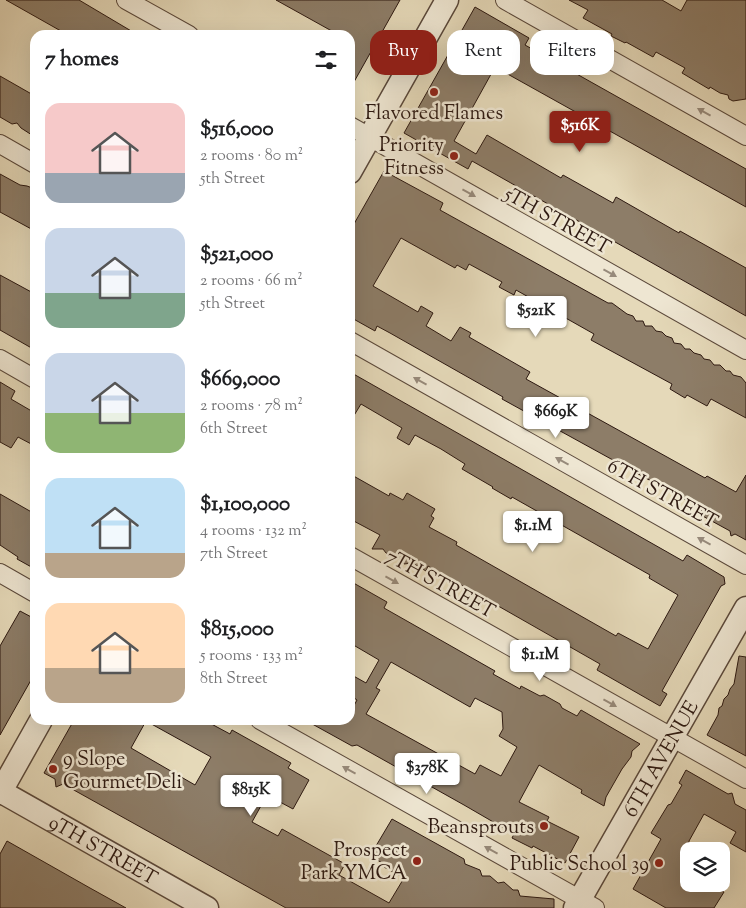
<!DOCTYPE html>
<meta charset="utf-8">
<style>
body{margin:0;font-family:"Sorts Mill Goudy",serif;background:#f2f2f2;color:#202124;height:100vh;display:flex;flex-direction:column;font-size:19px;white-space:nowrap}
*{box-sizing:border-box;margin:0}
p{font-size:16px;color:#757577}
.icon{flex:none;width:28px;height:28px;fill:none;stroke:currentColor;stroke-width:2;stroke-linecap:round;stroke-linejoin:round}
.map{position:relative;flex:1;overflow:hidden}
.panel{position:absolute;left:30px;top:30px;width:325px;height:695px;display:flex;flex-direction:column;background:#fff;border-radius:15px;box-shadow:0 5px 20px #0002}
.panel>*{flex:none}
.guide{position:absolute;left:370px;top:30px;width:300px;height:45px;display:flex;gap:10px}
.buttons{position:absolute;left:680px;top:842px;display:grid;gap:10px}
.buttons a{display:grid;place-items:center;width:50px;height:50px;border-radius:10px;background:#fff;box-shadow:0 5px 20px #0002;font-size:25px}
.price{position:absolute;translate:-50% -42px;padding:0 11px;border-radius:5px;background:#fff;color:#222;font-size:16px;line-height:32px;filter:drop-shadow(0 1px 2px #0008)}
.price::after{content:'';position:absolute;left:50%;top:30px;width:15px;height:11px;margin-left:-8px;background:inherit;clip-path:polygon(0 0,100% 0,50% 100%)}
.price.current{background:#8f2418;color:#fff}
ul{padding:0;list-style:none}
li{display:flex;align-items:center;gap:15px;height:125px;padding:0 15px}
li span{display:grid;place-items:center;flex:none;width:140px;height:100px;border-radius:15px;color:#555}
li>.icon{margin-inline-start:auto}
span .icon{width:60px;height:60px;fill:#fffc;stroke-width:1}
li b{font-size:21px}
h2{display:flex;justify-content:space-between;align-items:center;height:60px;padding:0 15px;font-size:21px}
.pill{padding:0 18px;border-radius:15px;background:#fff;box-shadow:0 5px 20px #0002;font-size:18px;line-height:45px}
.pill.current{background:#8f2418;color:#fff}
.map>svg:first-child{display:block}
</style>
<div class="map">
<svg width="746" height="908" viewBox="0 0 746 908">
<rect width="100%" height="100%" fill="#e5d9b9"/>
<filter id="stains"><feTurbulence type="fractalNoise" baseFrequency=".004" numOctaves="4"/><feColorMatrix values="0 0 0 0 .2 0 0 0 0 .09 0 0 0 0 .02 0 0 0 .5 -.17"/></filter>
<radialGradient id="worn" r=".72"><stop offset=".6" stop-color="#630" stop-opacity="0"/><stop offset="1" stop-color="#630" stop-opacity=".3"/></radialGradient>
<!-- building -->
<path fill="#8d7d68" stroke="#2d1911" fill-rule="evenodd" d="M6 0H79L138 35H68Z
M276 0H400L350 89V35H339Z
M569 0H662L681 11 687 0H746V99L733 101 729 99 728 95 720 93 710 87 709 89 682 73 685 68 656 52 653 57 626 42 625 43 611 36 612 34 583 18 588 10Z
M475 7 529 38 525 45 746 169V207L495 67 454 141 476 154 487 135 561 178 563 175 613 203 616 197 679 233 680 231 746 268V316L472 161 468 169 404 133Z
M0 76 35 96V137L21 128 17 123 12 124 0 117Z
M384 171 443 203 440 210 608 303H612L627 314 633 316 636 321H643L645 326H652L656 331 662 332 666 336 672 338 674 343 681 344 685 349H690L694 353 701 355 704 359 710 360 714 365H720L726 371H730L733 375 741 377 746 383V418L711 399 707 406 687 395 685 398 670 389 672 384 591 340 594 334 516 290 514 295 499 287 502 282 469 264 466 270 457 265 455 268 401 238 373 286 418 312 421 306 433 313 426 326 451 341 460 327 471 333 469 337 530 372 526 379 705 478 707 476 736 492 746 475V540L735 534 731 536 730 531 699 514 702 509 502 399 503 397 390 333 377 326 375 331 350 317V231Z
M0 174 20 185 27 186 35 189V231L0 212Z
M0 275 35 294V350L0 330Z
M350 372 683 561 687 555 724 577 725 584 721 586 662 691 667 694 660 706 597 670 600 664 428 566 426 571 412 563 404 564 400 559 393 557 386 553 383 549H372L380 535 350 519V474L389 496 390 493 403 500 407 493 435 509 431 516 434 518 429 527 457 542 456 545 616 636 618 633 648 649 678 595 649 578 650 575 512 497 511 499 492 488 493 487 462 469 465 464 441 449 415 435 409 445 397 438 402 428 361 404 350 422Z
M0 382 15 391 11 399 35 413V446L18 437 11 448 0 442Z
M0 494 35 514V569L17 559 18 557 0 545Z
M350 581 387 602 384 608 495 671 493 674 520 689 521 686 540 696 544 695 560 704 562 708 577 716 581 710 640 744 632 751 631 757 622 769 606 797 604 806 581 793 582 790 539 765 519 802 549 817 547 821 579 837 565 863 533 846 532 848 512 838 514 834 464 805 357 745 352 746 305 720H350V713L357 700 350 695V674L366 683 379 660 350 643ZM391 662 470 707 475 698 502 712 503 729 499 736 517 747 501 776 480 765 475 774 366 714 380 690 376 688Z
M20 611 35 619V673L0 735V646Z
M739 656 746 657V756L707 735 718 715 719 708 722 706 724 699 728 695 730 689 734 684Z
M74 720H204L230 734 232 730 291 763 288 768 309 780 293 809 267 795 252 822 278 836 282 829 345 864 339 875 389 903 404 878 384 867 386 865 370 856 392 819 464 859 465 864 480 870 482 876H490L498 883 504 882 513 890H518L520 896 554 899V908H286L63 784 56 787 55 779 44 773ZM146 721 211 757 195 785 131 748Z
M686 770 728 794 732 793 735 804 746 810V852L730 843 736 832 704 814 689 841V884H710L724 892 714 908H666L633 889 661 839 651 833 668 805 671 804 682 785 679 783Z
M7 841 90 888 126 908H0V854Z"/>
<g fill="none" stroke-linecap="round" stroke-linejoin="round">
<defs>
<path id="minor" d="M126 0 189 35
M505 0 746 136
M350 126 746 350
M0 144 35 164
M350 341 746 565
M0 359 35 379
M350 556 746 779
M0 573 35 593
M260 720 595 908"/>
<g id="tertiary">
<path d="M350 172 447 0"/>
<path id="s1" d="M0 791 207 908"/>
<path d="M0 793 41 720"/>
<path id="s2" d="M575 908 746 608"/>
</g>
</defs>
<!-- minor casing -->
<use href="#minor" stroke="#5b493b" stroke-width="20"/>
<!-- tertiary casing -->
<use href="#tertiary" stroke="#5b493b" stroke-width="25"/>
<!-- minor -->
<use href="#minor" stroke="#eee6d2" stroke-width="18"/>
<!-- tertiary -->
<use href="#tertiary" stroke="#eee6d2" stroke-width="22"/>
</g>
<!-- one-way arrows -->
<defs><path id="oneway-solid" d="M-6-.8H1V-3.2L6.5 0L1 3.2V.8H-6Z" transform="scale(1.25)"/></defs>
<g fill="#978a7b">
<use href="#oneway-solid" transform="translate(704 112) rotate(-151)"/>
<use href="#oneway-solid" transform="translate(469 193) rotate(29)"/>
<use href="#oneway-solid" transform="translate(610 273) rotate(29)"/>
<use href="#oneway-solid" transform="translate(420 381) rotate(-151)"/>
<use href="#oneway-solid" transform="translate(562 461) rotate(-151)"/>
<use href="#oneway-solid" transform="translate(704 541) rotate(-151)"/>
<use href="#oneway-solid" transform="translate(392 580) rotate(29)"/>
<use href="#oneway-solid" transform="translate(610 703) rotate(29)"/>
<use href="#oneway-solid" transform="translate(349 770) rotate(-151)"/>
<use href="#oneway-solid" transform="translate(491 850) rotate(-151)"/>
</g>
<!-- markers -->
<g fill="#8f2418" stroke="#eee6d2" stroke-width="2">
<circle cx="434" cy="92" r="5"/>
<circle cx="454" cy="156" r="5"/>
<circle cx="53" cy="769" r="5"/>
<circle cx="544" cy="826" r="5"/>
<circle cx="417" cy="861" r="5"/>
<circle cx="659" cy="863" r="5"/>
</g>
<g text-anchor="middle" stroke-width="5" stroke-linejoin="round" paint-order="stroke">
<!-- poi labels -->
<g font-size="20" fill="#2d1911" stroke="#eee6d2" text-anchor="end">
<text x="434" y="119" text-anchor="middle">Flavored Flames</text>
<text x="444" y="151">Priority<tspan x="444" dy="23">Fitness</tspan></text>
<text x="63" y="765" text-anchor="start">9 Slope<tspan x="63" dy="23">Gourmet Deli</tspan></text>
<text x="534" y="833">Beansprouts</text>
<text x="407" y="856">Prospect<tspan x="407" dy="23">Park YMCA</tspan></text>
<text x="649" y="870">Public School 39</text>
</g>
<!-- street labels -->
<g font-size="20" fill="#2d1911" stroke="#eee6d2">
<text transform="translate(558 220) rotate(29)" y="7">5TH STREET</text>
<text transform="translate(663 493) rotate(29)" y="7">6TH STREET</text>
<text transform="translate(441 583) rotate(29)" y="7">7TH STREET</text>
<text dy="7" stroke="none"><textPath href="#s2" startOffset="172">6TH AVENUE</textPath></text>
<text dy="7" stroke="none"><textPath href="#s1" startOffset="119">9TH STREET</textPath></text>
</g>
</g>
<rect width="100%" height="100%" filter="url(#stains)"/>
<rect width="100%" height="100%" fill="url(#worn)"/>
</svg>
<div class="buttons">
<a><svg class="icon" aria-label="layers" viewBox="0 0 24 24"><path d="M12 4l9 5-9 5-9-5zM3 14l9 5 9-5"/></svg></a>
</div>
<b class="price current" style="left:580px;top:153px">$516K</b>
<b class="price" style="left:536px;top:338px">$521K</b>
<b class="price" style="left:556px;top:439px">$669K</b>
<b class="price" style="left:533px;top:553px">$1.1M</b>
<b class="price" style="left:540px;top:682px">$1.1M</b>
<b class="price" style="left:427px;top:795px">$378K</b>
<b class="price" style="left:251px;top:817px">$815K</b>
<div class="guide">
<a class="pill current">Buy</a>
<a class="pill">Rent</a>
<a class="pill">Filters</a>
</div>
<section class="panel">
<h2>7 homes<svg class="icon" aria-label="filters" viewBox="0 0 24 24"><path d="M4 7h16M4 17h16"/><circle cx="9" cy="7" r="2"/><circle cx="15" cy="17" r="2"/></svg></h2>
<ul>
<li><span style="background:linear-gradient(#f6c9c9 70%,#9aa5b1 0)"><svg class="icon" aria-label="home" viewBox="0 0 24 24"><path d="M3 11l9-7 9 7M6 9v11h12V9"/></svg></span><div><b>$516,000</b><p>2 rooms · 80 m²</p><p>5th Street</p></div></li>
<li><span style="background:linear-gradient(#c9d6e8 65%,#7fa58c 0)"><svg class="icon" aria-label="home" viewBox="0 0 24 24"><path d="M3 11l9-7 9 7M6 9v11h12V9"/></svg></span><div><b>$521,000</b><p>2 rooms · 66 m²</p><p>5th Street</p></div></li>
<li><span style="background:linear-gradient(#c9d6e8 60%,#8fb573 0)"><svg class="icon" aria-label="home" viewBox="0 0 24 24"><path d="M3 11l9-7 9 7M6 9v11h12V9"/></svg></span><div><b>$669,000</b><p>2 rooms · 78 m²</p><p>6th Street</p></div></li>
<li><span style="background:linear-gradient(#bfe0f5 75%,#b9a48a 0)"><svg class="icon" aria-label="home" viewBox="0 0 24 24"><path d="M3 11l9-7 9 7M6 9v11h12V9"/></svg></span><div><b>$1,100,000</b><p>4 rooms · 132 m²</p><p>7th Street</p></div></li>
<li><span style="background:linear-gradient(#ffd9b3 65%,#b9a48a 0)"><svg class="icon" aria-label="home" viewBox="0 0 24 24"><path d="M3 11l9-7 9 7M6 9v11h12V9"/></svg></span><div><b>$815,000</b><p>5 rooms · 133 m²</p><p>8th Street</p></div></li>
</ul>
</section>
</div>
